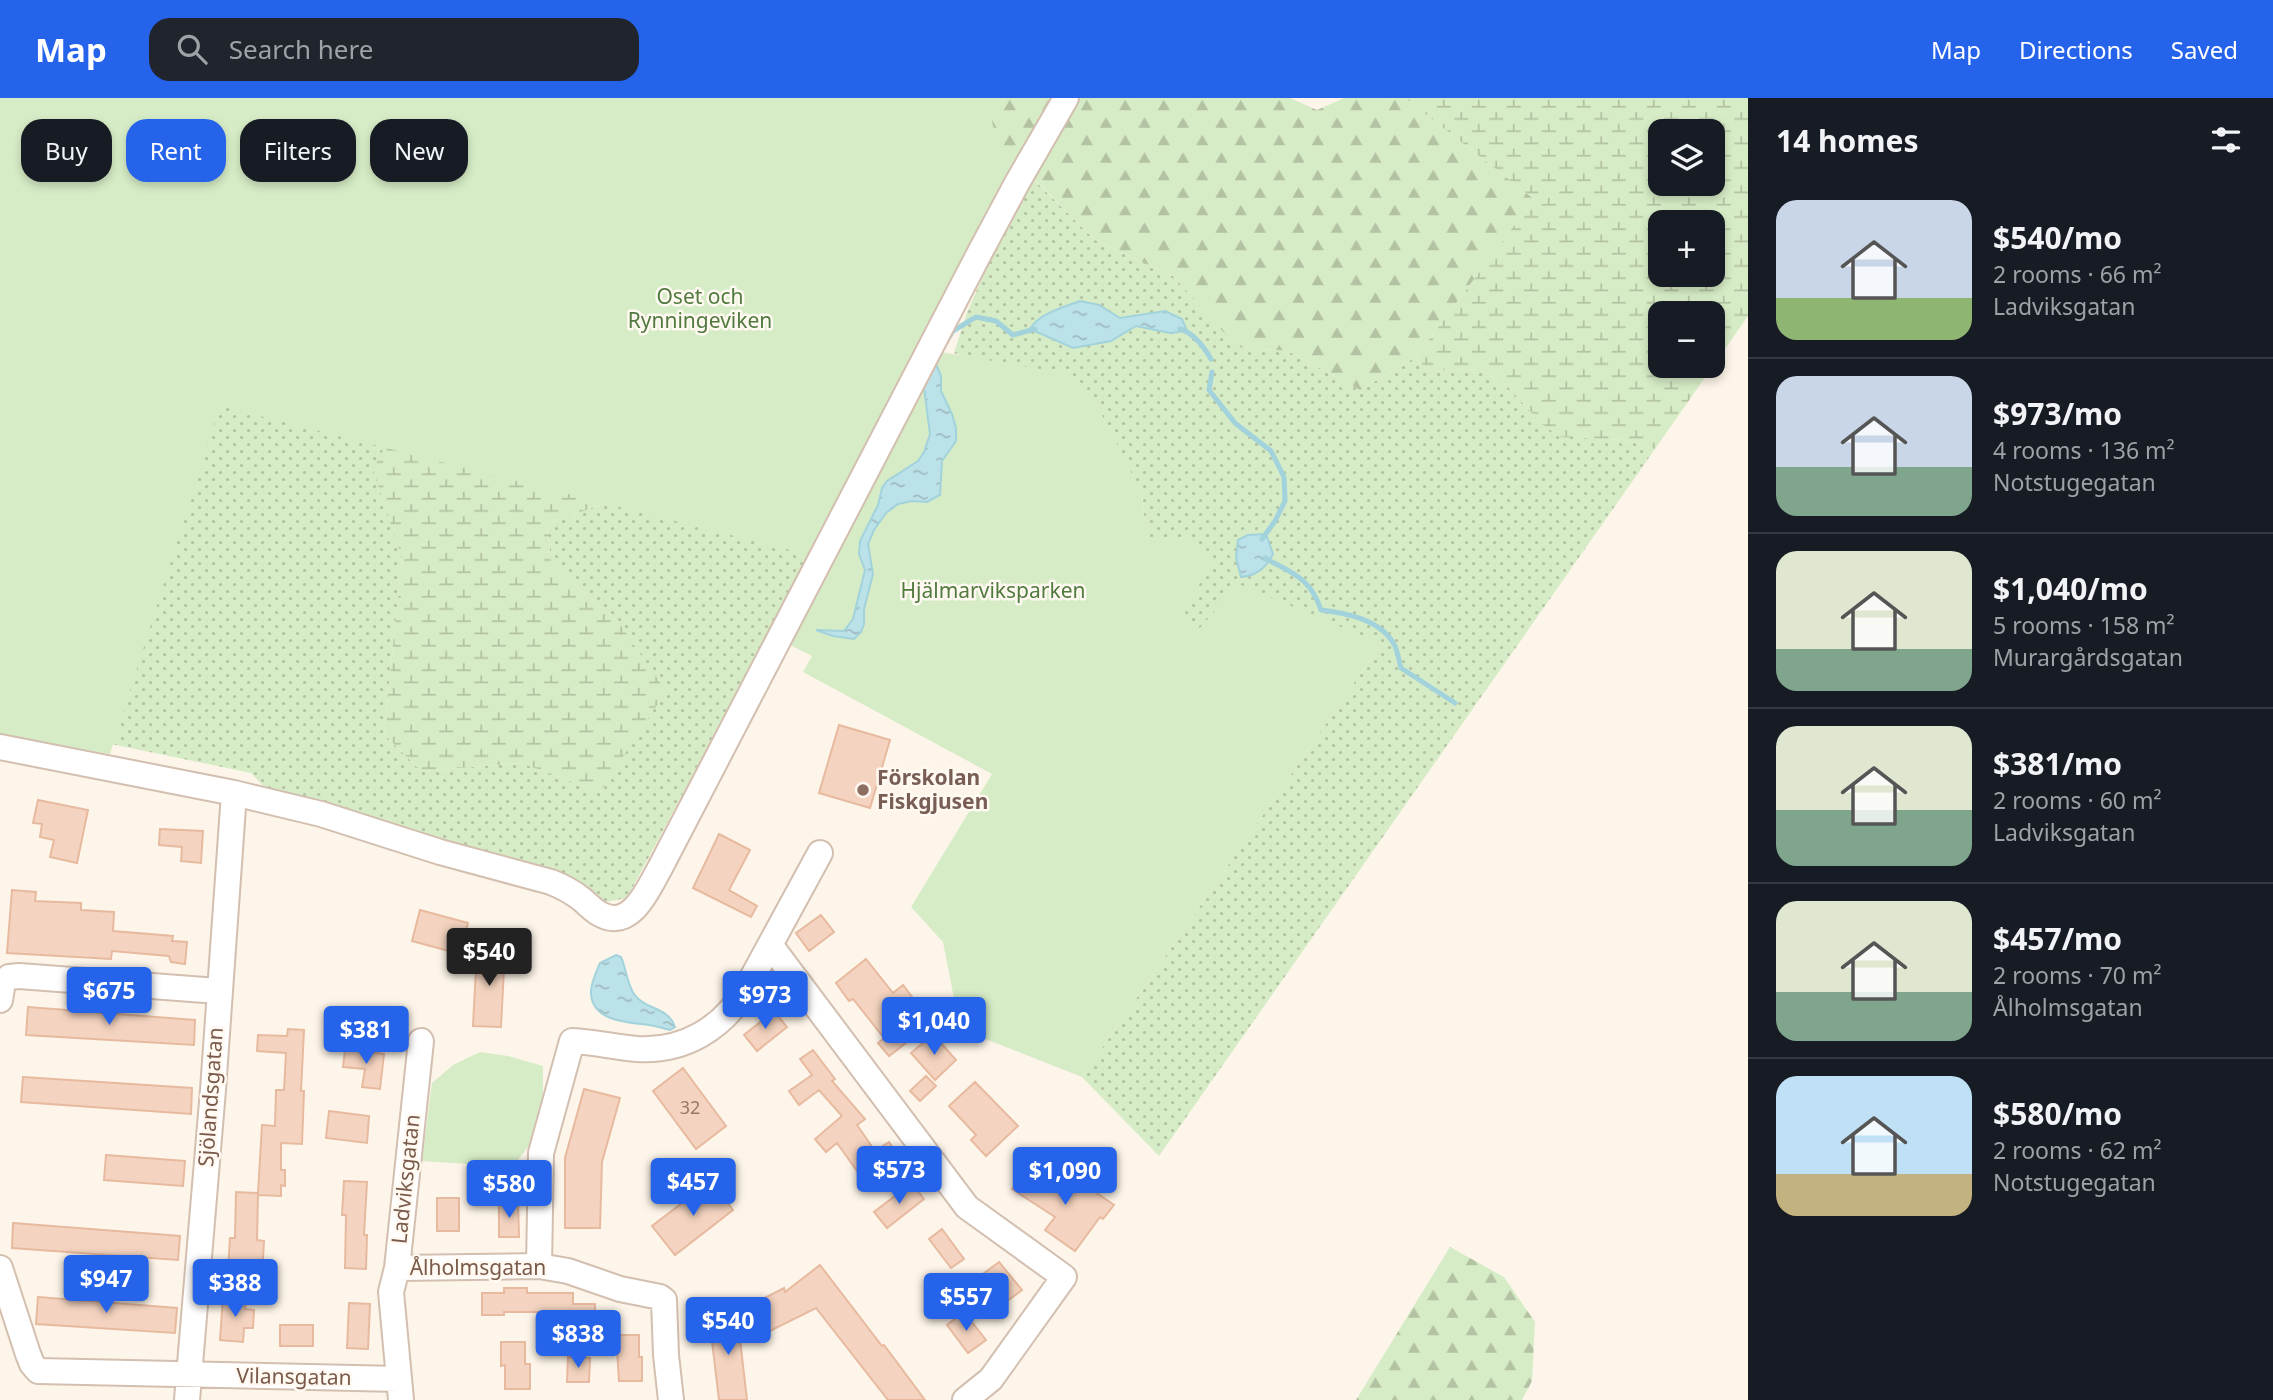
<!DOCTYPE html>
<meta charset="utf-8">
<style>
body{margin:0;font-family:"Noto Sans",sans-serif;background:#20242c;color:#f1f3f6;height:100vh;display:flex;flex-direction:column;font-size:26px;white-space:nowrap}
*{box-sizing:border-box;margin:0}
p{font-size:23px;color:#9ea1a6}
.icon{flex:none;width:38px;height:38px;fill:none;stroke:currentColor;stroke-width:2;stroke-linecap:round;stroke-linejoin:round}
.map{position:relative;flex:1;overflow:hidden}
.sheet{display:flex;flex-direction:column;background:#171b24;width:525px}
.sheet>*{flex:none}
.guide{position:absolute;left:21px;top:21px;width:665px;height:63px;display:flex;gap:14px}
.buttons{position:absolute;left:1648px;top:21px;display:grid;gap:14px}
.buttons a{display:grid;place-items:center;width:77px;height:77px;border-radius:14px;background:#171b24;box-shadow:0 4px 10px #0003;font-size:35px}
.price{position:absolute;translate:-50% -60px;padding:0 16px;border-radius:7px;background:#2563eb;color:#fff;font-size:23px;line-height:46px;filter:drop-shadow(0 2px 4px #0008)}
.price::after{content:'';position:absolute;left:50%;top:42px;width:21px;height:16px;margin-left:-10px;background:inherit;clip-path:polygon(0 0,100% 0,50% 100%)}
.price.current{background:#222;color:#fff}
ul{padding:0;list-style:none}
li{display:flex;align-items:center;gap:21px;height:175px;padding:0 28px}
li+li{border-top:2px solid #363941}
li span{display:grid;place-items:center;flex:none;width:196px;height:140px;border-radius:21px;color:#555}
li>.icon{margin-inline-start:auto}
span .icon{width:84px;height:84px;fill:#fffc;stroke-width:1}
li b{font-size:30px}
h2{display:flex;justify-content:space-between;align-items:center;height:84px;padding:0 28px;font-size:30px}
.tag{padding:0 24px;border-radius:21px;background:#171b24;box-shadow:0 4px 10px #0003;font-size:24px;line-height:63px}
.tag.current{background:#2563eb;color:#fff}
header{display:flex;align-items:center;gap:42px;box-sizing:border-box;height:98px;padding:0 35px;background:#2563eb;color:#fff}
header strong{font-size:33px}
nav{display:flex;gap:38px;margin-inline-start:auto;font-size:24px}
.search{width:490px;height:63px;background:#20242c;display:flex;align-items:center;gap:18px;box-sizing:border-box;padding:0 24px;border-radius:21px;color:#9ea1a6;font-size:26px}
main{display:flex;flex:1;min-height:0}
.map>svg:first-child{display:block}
</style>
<header>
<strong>Map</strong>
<div class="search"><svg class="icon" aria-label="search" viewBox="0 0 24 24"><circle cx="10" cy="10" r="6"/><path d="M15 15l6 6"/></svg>Search here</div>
<nav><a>Map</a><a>Directions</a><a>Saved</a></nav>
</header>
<main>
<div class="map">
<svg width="1748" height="1302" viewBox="0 0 1748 1302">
<defs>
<pattern id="grass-dots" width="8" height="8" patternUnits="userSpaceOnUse" patternTransform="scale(1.75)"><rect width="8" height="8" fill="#d6ecc6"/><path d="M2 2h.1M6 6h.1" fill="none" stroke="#b3c2a3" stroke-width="1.8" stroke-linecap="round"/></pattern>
<pattern id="forest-firs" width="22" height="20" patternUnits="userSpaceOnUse" patternTransform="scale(1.75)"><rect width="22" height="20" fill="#d6ecc6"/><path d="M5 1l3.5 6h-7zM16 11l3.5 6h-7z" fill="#b3c2a3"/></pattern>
<pattern id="wetland-marsh" width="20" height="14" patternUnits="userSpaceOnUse" patternTransform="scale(1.75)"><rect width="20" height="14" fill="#d6ecc6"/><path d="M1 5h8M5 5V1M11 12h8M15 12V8" fill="none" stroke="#b3c2a3"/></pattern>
<pattern id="water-ripples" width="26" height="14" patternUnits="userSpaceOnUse" patternTransform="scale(1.75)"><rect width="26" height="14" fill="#bce2e9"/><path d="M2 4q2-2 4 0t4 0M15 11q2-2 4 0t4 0" fill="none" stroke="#9ebabf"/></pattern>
</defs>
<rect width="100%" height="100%" fill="#fdf5e9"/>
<!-- grass -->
<path fill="url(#grass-dots)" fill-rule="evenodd" d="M1029 77 1095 142 1173 178 1238 249 1288 253 1360 292 1416 259 1428 273 1481 271 1508 289 1540 324 1559 338 1624 342 1655 351 1159 1058 1082 979 1381 546 1198 533 1183 519 1185 439 1147 445 1142 397 1096 306 954 255 967 214ZM1099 207 1120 220 1134 219 1170 235 1136 228 1111 243Z
M958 181 627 800 605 804 581 786 271 696 251 675 0 623 34 328ZM639 393 547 426 551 465 619 525 601 694 521 665 421 673 384 636 402 460Z"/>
<!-- forest -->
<path fill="url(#forest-firs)" d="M921 0H1290L1317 12 1344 0H1405L1534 101 1416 259 1360 292 1288 253 1237 249 1173 178 1095 142 1040 87 1017 67 958 181Z
M1450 1149 1504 1179 1535 1224 1532 1283 1522 1302H1356Z"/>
<!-- wetland -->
<path fill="url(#wetland-marsh)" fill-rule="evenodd" d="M1405 0H1748V218L1713 268V215H1661V268H1713L1655 351 1624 342 1559 339 1540 324 1508 289 1481 271 1428 273 1416 259 1534 101ZM1713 33V86H1661V33ZM1713 124V177H1661V124Z
M421 277 639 393 547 426 551 465 619 525 666 593 600 694 521 665 421 673 384 636 402 460 373 372Z"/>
<!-- green -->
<path fill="#d6ecc6" d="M0 0H987L996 41 1010 70 810 457 220 308 110 656 0 638Z
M935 253 1063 275 1096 306 1119 350 1142 397 1147 444 1185 439 1214 457 1183 519 1198 532 1239 486 1381 546 1082 979 960 931 943 844 911 809 992 676 803 574 812 558 784 544Z
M480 954 508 958 543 968V996L529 1048 512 1069 422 1063 432 985 453 967Z"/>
<!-- water -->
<path fill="url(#water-ripples)" stroke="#a2d2db" stroke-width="2" d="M1080 203 1099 207 1120 220 1165 213 1182 221 1187 233 1170 235 1136 228 1111 243 1073 250 1030 231C1038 216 1064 209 1080 203Z
M931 265 936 266 941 278V293L952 316 956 330V343L942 363 940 397 927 404 912 403 898 406 886 415 874 432 868 446 873 476 864 511V526L861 534 854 541 833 538 816 532 844 533 853 521 865 472 859 456 860 443 878 407 882 390 887 383 918 363 924 354 930 336 923 282Z
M1266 436 1273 456C1266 470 1256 478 1241 479L1236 460 1238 442 1248 437Z
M616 857 621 859C626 870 627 886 634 896 645 912 669 909 675 929L670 932C663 930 656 928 649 927 628 924 593 924 591 896 590 887 596 874 600 865Z"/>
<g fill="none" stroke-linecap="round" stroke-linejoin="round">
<!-- stream -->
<path stroke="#a2d2db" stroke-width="5" d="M1180 231C1194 235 1204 249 1211 261
M946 244 953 233 976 219 996 223 1013 237 1035 231
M1212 274 1209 292 1235 325 1271 353 1284 379 1285 403 1275 423 1262 441
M1265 460C1293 476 1310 479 1321 512 1347 515 1382 522 1395 548 1398 555 1399 563 1401 570L1455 605"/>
</g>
<!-- building -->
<path fill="#f4d4c0" stroke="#e7ba9f" stroke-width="2" d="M839 627 890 642 870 710 819 695Z
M38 702 88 712 77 765 50 759 54 742 40 739 42 726 33 725Z
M160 731 203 733 201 765 181 763 182 749 159 747Z
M719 736 750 752 729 792 757 808 751 819 693 790Z
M12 792 36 794 35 803 81 805V812L114 814 113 833 173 838 172 843 187 844 185 866 171 864 169 858 112 853 111 861 7 855Z
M420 812 468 825 460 856 412 843Z
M821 817 834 834 809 853 796 835Z
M477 850 505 851 501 929 473 928Z
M866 861 893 895 903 887 918 907 893 927 907 944 889 958 878 945 884 940 853 901 849 903 836 885Z
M28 909 195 922 194 947 26 937Z
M774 913 787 929 757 953 744 937Z
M288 931 304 932 301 993H304L302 1046 281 1045V1072H285V1088L281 1087V1098L258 1097 257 1142 264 1143 262 1176 228 1173 230 1140H235L236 1094 258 1095 262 1027 275 1028 276 992H284L286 955 257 953 258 937 287 938Z
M933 936 956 962 935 982 911 955Z
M345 952 384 956 380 991 362 989 365 971 343 969Z
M813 952 835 981 832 983 865 1021 857 1027 875 1053 889 1044 902 1063 878 1080 868 1066 857 1073 837 1045 826 1054 815 1041 842 1018 819 992 799 1007 789 993 812 977 800 961Z
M683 970 726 1028 696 1051 653 993Z
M926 978 936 988 920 1003 910 993Z
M23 979 192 990 191 1016 21 1004Z
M975 984 1018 1028 986 1058 971 1042 976 1037 949 1008Z
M584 991 620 1000 602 1064 600 1130H565V1060Z
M329 1013 369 1018 367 1045 326 1040Z
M106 1057 185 1063 183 1088 104 1082Z
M1026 1070 1065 1095 1075 1080 1114 1107 1103 1121 1100 1119 1075 1153 1045 1132 1055 1119 1012 1091Z
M344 1083 367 1084 364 1137H367L366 1171 345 1170 346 1117H342Z
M711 1083 733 1112 675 1157 652 1128Z
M912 1085 924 1101 887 1130 874 1114Z
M437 1100H459V1133H437Z
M499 1104H518L519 1139H499Z
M13 1125 180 1138 178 1162 12 1150Z
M942 1131 964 1161 951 1170 929 1141Z
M999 1164 1022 1192 1002 1207 979 1179Z
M820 1167 882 1248 884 1247 925 1302H888L816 1210 764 1236 749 1208 784 1190 785 1194Z
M504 1190H527V1195H573V1206H595V1230H571V1219H548V1214H504V1217H482V1195H504Z
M38 1199 177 1210 175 1235 36 1226Z
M223 1199 246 1201 245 1211 254 1212 253 1230H244L243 1244 220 1242Z
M349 1205 370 1206 368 1251 347 1250Z
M964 1214 986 1242 968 1255 947 1227Z
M737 1215 747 1302H719L709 1218Z
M280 1227H313V1248H280Z
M616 1237H639V1259H642V1283H619Z
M501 1244H525V1266H530V1291H505V1267L501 1268Z
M568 1259 590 1260 589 1284H567Z"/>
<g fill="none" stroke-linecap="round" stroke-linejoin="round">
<defs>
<path id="minor" d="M0 649 234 695 321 716 440 754 551 784C561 788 571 793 580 800 587 805 594 814 602 817 632 832 649 789 660 770L979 156 1017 85 1066 0
M771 848 967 1109 1064 1179 991 1281 965 1302
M0 902 3 884 9 879 19 878 218 893
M539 1168 541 1055 572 943C594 944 615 949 637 951 684 954 723 930 746 891L820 755
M0 1170 28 1256 32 1266 38 1273 399 1281
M397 1170 539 1168 568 1173 620 1191 660 1199 664 1202 666 1257 671 1302
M187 1302 213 992 234 695
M401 1302 391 1194 397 1170 421 943"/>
</defs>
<!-- minor casing -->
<use href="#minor" stroke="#d3bfb0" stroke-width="28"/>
<!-- minor -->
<use href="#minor" stroke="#fff" stroke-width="24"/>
</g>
<!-- markers -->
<circle fill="#8d6e63" stroke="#fff9f1" stroke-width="2.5" cx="863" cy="692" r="7"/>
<g text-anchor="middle" stroke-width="5" stroke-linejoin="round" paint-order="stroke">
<!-- number labels -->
<g font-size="18" fill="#987968">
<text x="690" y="1016">32</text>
</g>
<!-- park labels -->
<g font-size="21" fill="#517a3f" stroke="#fff9f1">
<text x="700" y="206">Oset och<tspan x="700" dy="24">Rynningeviken</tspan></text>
<text x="993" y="500">Hjälmarviksparken</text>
</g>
<!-- education labels -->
<g font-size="21" font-weight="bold" fill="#785e54" stroke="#fff9f1" text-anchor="start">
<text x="877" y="687">Förskolan<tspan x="877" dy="24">Fiskgjusen</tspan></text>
</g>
<!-- street labels -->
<g font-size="21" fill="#7a5b4b" stroke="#fff9f1">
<text transform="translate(211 999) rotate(-86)" y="7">Sjölandsgatan</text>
<text transform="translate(406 1081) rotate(-84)" y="7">Ladviksgatan</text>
<text x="478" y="1177">Ålholmsgatan</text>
<text transform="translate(294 1279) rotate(1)" y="7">Vilansgatan</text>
</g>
</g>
</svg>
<div class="buttons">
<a><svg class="icon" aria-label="layers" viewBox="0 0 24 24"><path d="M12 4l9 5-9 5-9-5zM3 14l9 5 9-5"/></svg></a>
<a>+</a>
<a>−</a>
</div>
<b class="price current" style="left:489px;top:890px">$540</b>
<b class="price" style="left:109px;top:929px">$675</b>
<b class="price" style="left:765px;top:933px">$973</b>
<b class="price" style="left:934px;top:959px">$1,040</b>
<b class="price" style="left:366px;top:968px">$381</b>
<b class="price" style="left:899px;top:1108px">$573</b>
<b class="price" style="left:1065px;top:1109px">$1,090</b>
<b class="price" style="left:693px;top:1120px">$457</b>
<b class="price" style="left:509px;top:1122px">$580</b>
<b class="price" style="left:106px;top:1217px">$947</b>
<b class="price" style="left:235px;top:1221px">$388</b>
<b class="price" style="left:966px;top:1235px">$557</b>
<b class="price" style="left:728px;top:1259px">$540</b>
<b class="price" style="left:578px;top:1272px">$838</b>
<div class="guide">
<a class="tag">Buy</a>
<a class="tag current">Rent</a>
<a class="tag">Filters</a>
<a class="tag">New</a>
</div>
</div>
<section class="sheet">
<h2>14 homes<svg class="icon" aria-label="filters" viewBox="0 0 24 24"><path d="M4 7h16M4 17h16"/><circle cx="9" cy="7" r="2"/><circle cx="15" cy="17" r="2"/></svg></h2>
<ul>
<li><span style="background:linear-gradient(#c9d6e8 70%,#8fb573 0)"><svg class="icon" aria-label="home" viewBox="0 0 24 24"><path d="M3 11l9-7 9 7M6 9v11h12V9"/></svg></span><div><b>$540/mo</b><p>2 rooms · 66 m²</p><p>Ladviksgatan</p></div></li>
<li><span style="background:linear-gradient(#c9d6e8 65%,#7fa58c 0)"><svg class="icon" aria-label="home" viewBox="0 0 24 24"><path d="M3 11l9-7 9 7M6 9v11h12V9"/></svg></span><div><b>$973/mo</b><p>4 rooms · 136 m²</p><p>Notstugegatan</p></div></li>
<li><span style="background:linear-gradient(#dfe7d0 70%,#7fa58c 0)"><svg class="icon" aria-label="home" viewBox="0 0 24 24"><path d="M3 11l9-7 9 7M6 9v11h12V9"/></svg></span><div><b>$1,040/mo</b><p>5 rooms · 158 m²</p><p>Murargårdsgatan</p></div></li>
<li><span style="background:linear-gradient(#dfe7d0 60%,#7fa58c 0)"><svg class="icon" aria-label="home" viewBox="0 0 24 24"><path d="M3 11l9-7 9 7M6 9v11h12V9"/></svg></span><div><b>$381/mo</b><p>2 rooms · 60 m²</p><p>Ladviksgatan</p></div></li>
<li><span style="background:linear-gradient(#dfe7d0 65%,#7fa58c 0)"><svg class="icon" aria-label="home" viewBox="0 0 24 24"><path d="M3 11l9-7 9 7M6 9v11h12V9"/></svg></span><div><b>$457/mo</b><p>2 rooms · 70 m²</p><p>Ålholmsgatan</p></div></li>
<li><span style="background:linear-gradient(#bfe0f5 70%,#c2b280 0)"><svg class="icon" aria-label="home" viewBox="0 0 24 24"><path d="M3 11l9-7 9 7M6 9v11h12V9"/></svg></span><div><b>$580/mo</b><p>2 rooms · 62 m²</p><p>Notstugegatan</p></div></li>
</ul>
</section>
</main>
